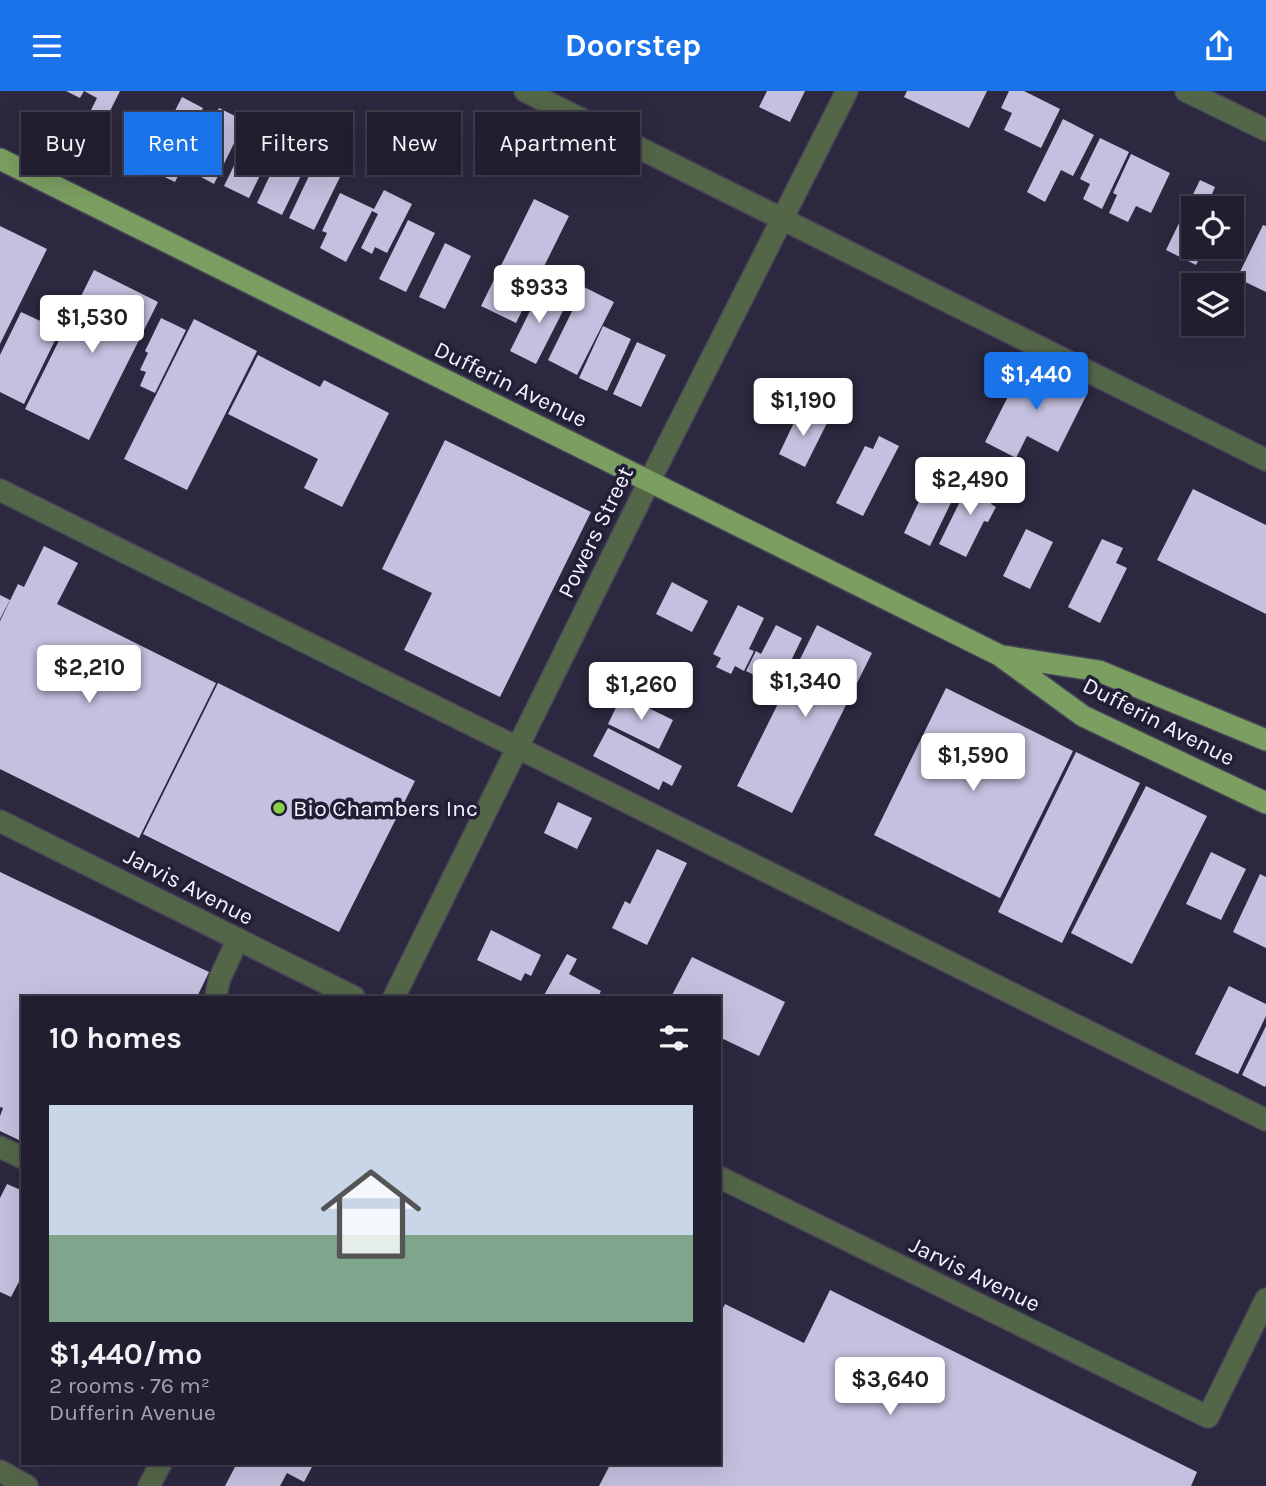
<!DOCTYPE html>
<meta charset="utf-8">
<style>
body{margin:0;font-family:Karla,sans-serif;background:#2d2b3b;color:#f1f3f6;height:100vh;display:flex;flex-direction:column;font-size:26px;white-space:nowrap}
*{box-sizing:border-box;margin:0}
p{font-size:23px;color:#a2a2aa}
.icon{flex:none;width:38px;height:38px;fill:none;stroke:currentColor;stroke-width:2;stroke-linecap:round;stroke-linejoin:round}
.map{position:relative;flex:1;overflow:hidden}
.details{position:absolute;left:21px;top:905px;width:700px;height:469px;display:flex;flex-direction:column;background:#211e2f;border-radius:0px;box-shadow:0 7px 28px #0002,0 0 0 2px #3e3c4b}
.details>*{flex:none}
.hud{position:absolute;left:21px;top:21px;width:700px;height:63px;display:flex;gap:14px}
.tools{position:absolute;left:1181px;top:105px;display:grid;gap:14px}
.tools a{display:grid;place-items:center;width:63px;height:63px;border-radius:0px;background:#211e2f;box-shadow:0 7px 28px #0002,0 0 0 2px #3e3c4b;font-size:35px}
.price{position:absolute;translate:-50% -60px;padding:0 16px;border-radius:7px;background:#fff;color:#222;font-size:23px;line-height:46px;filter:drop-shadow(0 2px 4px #0008)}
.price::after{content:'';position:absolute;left:50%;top:42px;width:21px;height:16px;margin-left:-10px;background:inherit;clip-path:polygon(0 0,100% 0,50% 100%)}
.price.on{background:#1a73e8;color:#fff}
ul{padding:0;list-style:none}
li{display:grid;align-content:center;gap:14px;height:371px;padding:0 28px}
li+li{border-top:2px solid #3e3c4b}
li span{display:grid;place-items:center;height:217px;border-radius:0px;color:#555}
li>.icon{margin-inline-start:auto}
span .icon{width:126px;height:126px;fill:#fffc;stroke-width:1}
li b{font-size:30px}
h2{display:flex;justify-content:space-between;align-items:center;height:84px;padding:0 28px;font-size:30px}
.tag{padding:0 24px;border-radius:0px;background:#211e2f;box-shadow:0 7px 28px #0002,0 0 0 2px #3e3c4b;font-size:24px;line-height:63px}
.tag.on{background:#1a73e8;color:#fff}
header{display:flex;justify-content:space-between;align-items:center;height:91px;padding:0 28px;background:#1a73e8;color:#fff;font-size:32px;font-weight:700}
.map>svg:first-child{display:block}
</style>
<header><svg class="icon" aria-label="menu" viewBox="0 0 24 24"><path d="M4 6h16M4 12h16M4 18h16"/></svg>Doorstep<svg class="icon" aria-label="share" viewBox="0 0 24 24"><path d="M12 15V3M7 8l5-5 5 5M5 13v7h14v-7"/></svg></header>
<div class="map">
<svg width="1266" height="1395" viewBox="0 0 1266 1395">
<rect width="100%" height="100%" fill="#2c283f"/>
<!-- building -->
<path fill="#c4c0df" d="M66 0H120L105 30 90 21 97 7 84 0 80 7Z
M767 0H805L790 31 759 16Z
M907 0H987L969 37 904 6Z
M1009 0H1024L1060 18 1041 57 1004 39 1012 22 1001 17Z
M182 6 203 17 199 25 206 28 175 91 146 77Z
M219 17 245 30 214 93 188 79Z
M1063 28 1094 44 1073 85 1061 79 1045 111 1027 101Z
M253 36 278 47 249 107 224 95Z
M1100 47 1129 61 1102 118 1083 108 1090 93 1080 88Z
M285 52 311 64 282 124 257 112Z
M1131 63 1170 82 1151 122 1136 115 1128 131 1109 122 1117 104 1113 102Z
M317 68 343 80 314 139 289 127Z
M1200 89 1215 96 1212 103 1228 111 1224 117H1194V156H1205L1196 174 1166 159Z
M384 99 412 113 387 162 375 156 372 163 361 157 378 123 372 120 346 171 320 157 327 142 322 140 340 102 374 118Z
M534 108 569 125 516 232 481 215Z
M408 129 435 142 406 201 379 188Z
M1263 134 1266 135V201L1237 187Z
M0 135 47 158 0 253Z
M445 152 471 165 445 218 419 206Z
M94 179 158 211 89 349 25 318Z
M544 192 561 201 556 211 565 216 536 273 510 260Z
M584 196 614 211 577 284 548 269Z
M21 221 60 239 24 313 0 301V264Z
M161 227 186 239 155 302 140 295 146 281 140 279 148 262 145 260Z
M194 228 257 260 187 399 124 368Z
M603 235 631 248 607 300 579 287Z
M637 251 666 264 641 316 613 303Z
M258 264 320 296 324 289 389 322 342 416 304 397 318 368 228 323Z
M1025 272 1087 303 1058 361 1027 345 1016 367 985 351Z
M800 319 827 332 805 376 779 363Z
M879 345 899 355 863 425 836 412 865 355 873 358Z
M445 349 591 421 500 606 404 559 432 502 382 478Z
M944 378 963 387 930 455 904 442 931 385 938 389Z
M972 386 998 399 991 413 996 416 988 431 984 430 966 466 939 453Z
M1193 398 1266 434V523L1157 469Z
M1026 438 1053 451 1030 498 1003 485Z
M1102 448 1123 457 1116 472 1127 477 1100 532 1068 516Z
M44 455 78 472 57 513 216 592 139 747 0 678V530L18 493 24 496Z
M672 491 708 510 692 541 656 523Z
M0 504 10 509 0 528Z
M738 514 764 527 749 558 754 560 744 580 735 575 731 583 716 576 721 567 713 563Z
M776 534 802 547 775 603 754 592 758 586 746 580 756 560 761 563Z
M817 534 872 562 792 722 737 695Z
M218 592 415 690 339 841 143 743Z
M946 597 1073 660 1000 807 874 744Z
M622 604 673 629 659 658 608 633Z
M608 637 682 675 672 695 663 690 659 699 593 665Z
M1076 661 1140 692 1062 852 998 821Z
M1146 695 1207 725 1132 873 1071 842Z
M558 711 592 727 577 758 544 742Z
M657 758 687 772 647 854 612 837 625 810 630 813Z
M1211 761 1246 778 1221 829 1186 813Z
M0 781 209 881 197 906H23V1051L0 1040V1025L3 1017 0 1016Z
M1260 783 1266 786V857L1233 841Z
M491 839 541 864 531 885 525 882 521 890 477 869Z
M567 863 577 868 569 883 601 900 598 906H543Z
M692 866 785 911 759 965 719 946V906H671Z
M1229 895 1266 913V925L1238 983 1195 963Z
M1266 935V994L1265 996 1242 984Z
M7 1093 23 1100V1183L11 1206 0 1201V1107Z
M830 1199 1197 1381 1191 1395H599L611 1372H719V1225L725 1213 804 1252Z
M237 1372H308L313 1374 304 1391 287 1382 280 1395H225Z"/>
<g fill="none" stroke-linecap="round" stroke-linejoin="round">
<defs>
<path id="minor" d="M525 0 1266 369
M1186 0 1266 39
M0 399 1266 1029
M0 730 354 906
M216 906 219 889 238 848
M394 906 649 391 847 0
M0 1056 23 1067
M719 1086 1208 1326 1266 1208
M0 1380 27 1395
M149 1395 161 1372"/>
<path id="major" d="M0 68 999 564 1083 625 1266 712
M1003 565 1099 580 1266 649"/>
</defs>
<!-- minor casing -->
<use href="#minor" stroke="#48445a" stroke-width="24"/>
<!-- major casing -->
<use href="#major" stroke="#48445a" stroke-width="24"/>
<!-- minor -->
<use href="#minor" stroke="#546648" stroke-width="21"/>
<!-- major -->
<use href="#major" stroke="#7b9e61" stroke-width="21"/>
</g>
<!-- markers -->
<circle fill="#89cf48" stroke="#221e35" stroke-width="2.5" cx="279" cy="717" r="7"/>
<g text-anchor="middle" stroke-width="7" stroke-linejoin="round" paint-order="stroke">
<!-- street labels -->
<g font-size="23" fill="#f4f3fd" stroke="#221e35">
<text transform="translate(511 293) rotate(26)" y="8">Dufferin Avenue</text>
<text transform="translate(595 441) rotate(-64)" y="8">Powers Street</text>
<text transform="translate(1159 630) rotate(27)" y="8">Dufferin Avenue</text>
<text transform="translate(189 795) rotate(27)" y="8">Jarvis Avenue</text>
<text transform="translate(975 1183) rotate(26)" y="8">Jarvis Avenue</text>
</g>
<!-- poi labels -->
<g font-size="23" fill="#f4f3fd" stroke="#221e35" text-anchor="start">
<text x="293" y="725">Bio Chambers Inc</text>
</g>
</g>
</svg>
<div class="tools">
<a><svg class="icon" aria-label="locate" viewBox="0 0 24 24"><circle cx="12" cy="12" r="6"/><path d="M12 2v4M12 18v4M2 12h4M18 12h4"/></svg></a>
<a><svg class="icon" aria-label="layers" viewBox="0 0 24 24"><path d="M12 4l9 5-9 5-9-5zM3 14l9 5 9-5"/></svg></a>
</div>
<b class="price" style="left:539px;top:234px">$933</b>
<b class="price" style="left:92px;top:264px">$1,530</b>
<b class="price on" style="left:1036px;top:321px">$1,440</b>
<b class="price" style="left:803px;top:347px">$1,190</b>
<b class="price" style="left:970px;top:426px">$2,490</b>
<b class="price" style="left:89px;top:614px">$2,210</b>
<b class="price" style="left:805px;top:628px">$1,340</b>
<b class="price" style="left:641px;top:631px">$1,260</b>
<b class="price" style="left:973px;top:702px">$1,590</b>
<b class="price" style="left:890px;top:1326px">$3,640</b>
<div class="hud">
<a class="tag">Buy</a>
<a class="tag on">Rent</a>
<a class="tag">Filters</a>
<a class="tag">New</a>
<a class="tag">Apartment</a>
</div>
<section class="details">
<h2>10 homes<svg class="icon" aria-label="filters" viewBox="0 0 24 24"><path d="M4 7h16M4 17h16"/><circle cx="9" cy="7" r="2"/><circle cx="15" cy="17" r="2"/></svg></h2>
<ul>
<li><span style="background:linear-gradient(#c9d6e8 60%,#7fa58c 0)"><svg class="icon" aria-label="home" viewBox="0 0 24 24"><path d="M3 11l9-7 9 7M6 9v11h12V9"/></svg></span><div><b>$1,440/mo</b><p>2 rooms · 76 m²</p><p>Dufferin Avenue</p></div></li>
</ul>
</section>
</div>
